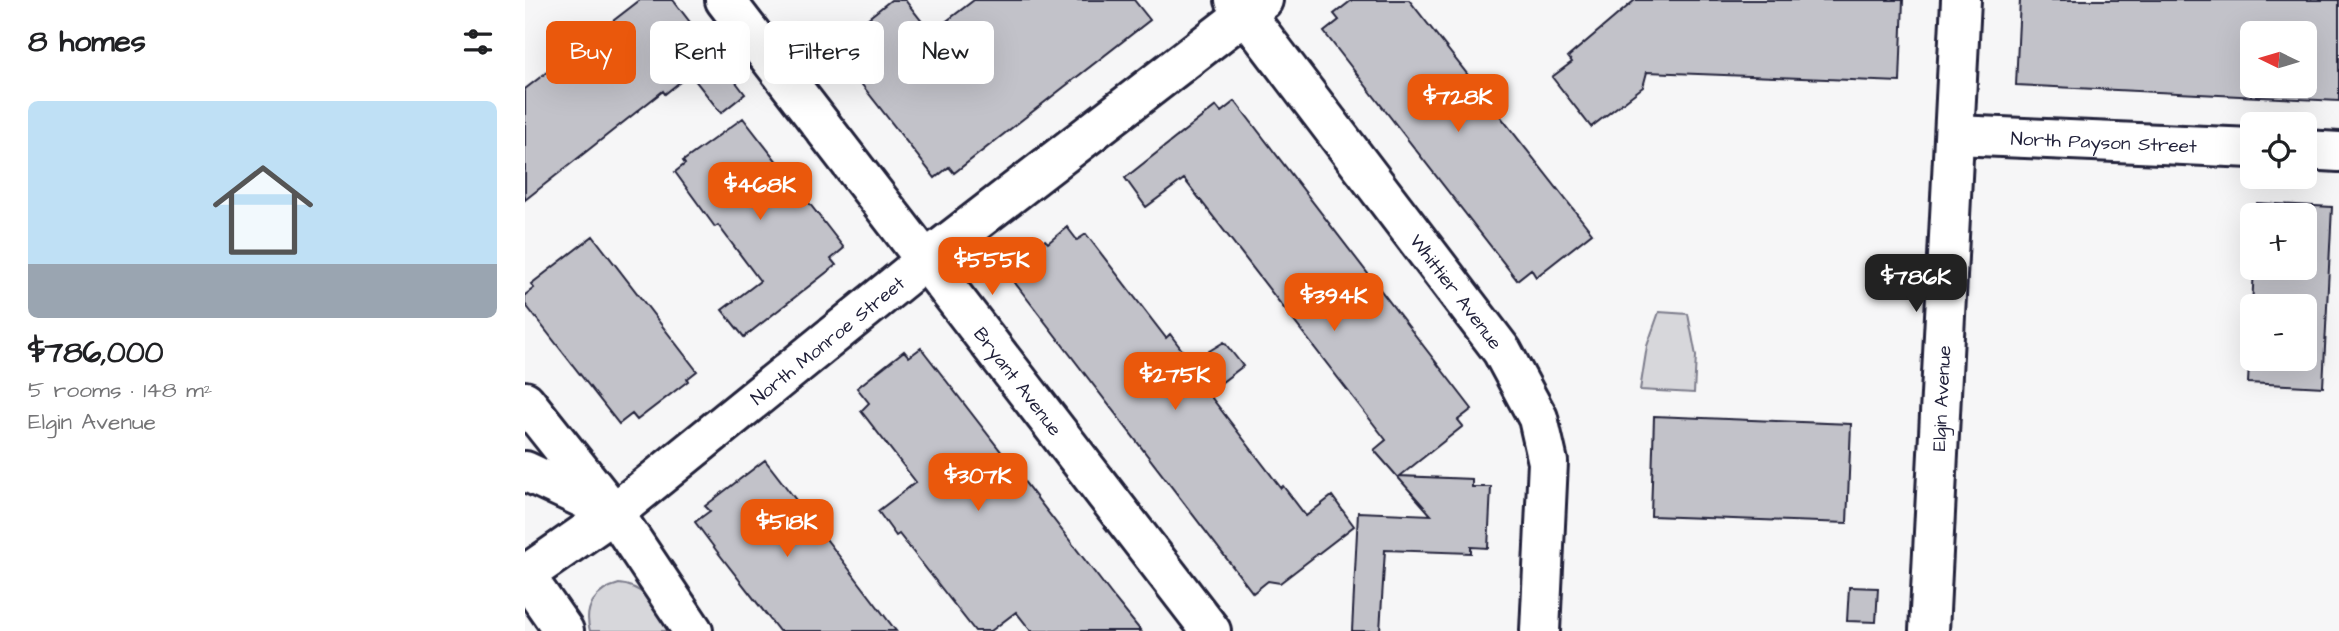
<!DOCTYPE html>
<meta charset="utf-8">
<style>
body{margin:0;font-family:"Architects Daughter",sans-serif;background:#f2f2f2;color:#202124;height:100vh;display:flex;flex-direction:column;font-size:26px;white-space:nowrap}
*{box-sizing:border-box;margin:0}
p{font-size:23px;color:#757577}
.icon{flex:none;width:38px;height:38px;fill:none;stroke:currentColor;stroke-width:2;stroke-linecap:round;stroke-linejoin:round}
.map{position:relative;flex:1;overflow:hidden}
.sheet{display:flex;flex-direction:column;background:#fff;width:525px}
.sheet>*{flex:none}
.hud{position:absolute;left:21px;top:21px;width:665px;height:63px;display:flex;gap:14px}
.needle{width:46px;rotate:275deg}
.fabs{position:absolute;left:1715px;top:21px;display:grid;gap:14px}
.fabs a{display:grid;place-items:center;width:77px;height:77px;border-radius:10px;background:#fff;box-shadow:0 7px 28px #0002;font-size:35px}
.price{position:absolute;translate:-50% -60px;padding:0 16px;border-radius:14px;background:#ea580c;color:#fff;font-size:23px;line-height:46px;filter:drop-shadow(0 2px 4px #0008)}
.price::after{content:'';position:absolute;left:50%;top:42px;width:21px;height:16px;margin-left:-10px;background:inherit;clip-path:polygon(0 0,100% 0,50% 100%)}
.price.current{background:#222;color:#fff}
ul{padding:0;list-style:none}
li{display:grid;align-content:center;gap:14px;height:371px;padding:0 28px}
li span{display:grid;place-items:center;height:217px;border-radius:10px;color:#555}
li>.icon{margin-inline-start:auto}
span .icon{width:126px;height:126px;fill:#fffc;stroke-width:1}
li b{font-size:30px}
h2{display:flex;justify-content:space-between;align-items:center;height:84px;padding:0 28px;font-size:30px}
.tag{padding:0 24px;border-radius:10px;background:#fff;box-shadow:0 7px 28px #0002;font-size:24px;line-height:63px}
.tag.current{background:#ea580c;color:#fff}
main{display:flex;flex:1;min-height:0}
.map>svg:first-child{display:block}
</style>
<main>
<section class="sheet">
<h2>8 homes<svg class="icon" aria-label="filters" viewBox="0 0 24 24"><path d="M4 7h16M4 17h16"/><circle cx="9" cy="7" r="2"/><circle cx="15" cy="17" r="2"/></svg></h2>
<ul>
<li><span style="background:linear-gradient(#bfe0f5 75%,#9aa5b1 0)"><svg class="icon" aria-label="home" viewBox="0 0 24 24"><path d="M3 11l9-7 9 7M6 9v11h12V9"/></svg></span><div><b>$786,000</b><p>5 rooms · 148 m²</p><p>Elgin Avenue</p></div></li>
</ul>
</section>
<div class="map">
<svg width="1814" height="631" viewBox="0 0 1814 631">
<rect width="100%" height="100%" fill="#f6f6f7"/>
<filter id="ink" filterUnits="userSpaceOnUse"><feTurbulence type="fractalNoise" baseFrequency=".0143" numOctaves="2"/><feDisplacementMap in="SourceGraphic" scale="14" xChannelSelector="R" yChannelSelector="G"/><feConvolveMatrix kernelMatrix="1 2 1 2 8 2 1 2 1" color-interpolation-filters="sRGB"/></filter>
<g filter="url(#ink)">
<!-- green -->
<path fill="#d7d7db" stroke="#7c7c8b" stroke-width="2" d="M1134 312 1163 314 1171 356 1169 393 1115 390 1122 346Z
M94 584C122 586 131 610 146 631H65C58 607 71 590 94 584Z"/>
<!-- building -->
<path fill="#c2c2c9" stroke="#22223b" stroke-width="2" fill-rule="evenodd" d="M115 0H148L220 94 196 113 165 74 140 94 138 91 0 200V89Z
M366 0H380L406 33 449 0H609L625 20 429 173 424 167 410 178 312 53 327 41 322 35Z
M827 0H884L1067 233 1011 277 1006 269 992 280 799 32 814 20 809 14Z
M1110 0H1378L1375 82 1122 72 1118 87 1066 127 1027 77 1047 62 1043 57Z
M1495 0H1814V101L1491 85ZM1727 33H1780V86H1727Z
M710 101 947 409 933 420 938 426 875 476 947 479V487H966L963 548 946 547V553L860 550 855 631H827L833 512 906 515 849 450 861 440 659 179 621 207 600 178 691 106 696 112Z
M218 118 319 248 306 259 311 265 219 337 197 310 235 281 193 225 190 227 150 172 160 164 158 161Z
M1732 203 1807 207 1798 387 1723 383 1729 268H1780V215H1732ZM1727 306H1780V359H1727Z
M542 227 552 240 561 234 641 338 645 334 666 362 699 342 718 366 683 393 756 488 758 486 781 516 807 496 829 526 755 583 743 581 728 593 487 279 502 267 496 260 520 240 523 243Z
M68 236 172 371 162 379 163 381 112 420 107 414 94 424 0 304V295L9 288 6 284Z
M396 348 590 599 616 631H506L491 612 466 631H450L374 534 371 536 353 511 391 482 336 411 344 403 332 388 379 351 384 357Z
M1129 416 1326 424 1322 523 1126 516Z
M240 460 305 544 371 631H254L191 550 170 522 185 511 180 506Z
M1324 587 1353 588 1351 622 1322 621Z"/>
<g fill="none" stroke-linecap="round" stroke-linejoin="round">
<defs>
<g id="minor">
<path id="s1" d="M200 0 686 631"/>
<path id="s2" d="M710 0 977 351 1013 418 1023 462 1015 631"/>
<path id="s3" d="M1430 135 1727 148"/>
<path d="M1780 150 1814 152"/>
<path id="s4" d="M1404 631 1436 0"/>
</g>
<g id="major">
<path d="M0 401 89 513 168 631"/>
<path d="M0 471 81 509"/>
<path id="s5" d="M0 575 89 513 401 260 738 0"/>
<path d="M0 575 39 631"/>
</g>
</defs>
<!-- minor casing -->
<use href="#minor" stroke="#22223b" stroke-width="44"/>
<!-- major casing -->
<use href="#major" stroke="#22223b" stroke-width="44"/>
<!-- minor -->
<use href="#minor" stroke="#fff" stroke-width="38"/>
<!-- major -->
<use href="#major" stroke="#fff" stroke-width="38"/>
</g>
</g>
<g text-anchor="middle" stroke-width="5" stroke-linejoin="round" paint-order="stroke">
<!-- street labels -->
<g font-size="19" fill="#22223b" stroke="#fff">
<text dy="7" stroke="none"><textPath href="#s3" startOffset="149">North Payson Street</textPath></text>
<text dy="7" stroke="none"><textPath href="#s2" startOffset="366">Whittier Avenue</textPath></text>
<text dy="7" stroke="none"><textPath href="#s5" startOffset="383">North Monroe Street</textPath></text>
<text dy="7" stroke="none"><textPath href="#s1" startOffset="481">Bryant Avenue</textPath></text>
<text dy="7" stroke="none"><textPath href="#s4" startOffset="233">Elgin Avenue</textPath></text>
</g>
</g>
</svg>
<div class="fabs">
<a><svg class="needle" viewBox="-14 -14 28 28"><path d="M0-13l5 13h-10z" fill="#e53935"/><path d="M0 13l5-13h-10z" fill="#757577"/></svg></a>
<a><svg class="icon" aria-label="locate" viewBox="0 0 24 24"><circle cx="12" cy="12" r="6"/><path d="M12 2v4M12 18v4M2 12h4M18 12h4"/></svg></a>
<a>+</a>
<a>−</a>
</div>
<b class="price" style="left:933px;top:134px">$728K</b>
<b class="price" style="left:235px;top:222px">$468K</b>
<b class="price" style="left:467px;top:297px">$555K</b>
<b class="price current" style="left:1391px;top:314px">$786K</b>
<b class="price" style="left:809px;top:333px">$394K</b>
<b class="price" style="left:650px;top:412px">$275K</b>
<b class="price" style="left:453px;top:513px">$307K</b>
<b class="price" style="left:262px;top:559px">$518K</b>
<div class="hud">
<a class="tag current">Buy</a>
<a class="tag">Rent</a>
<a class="tag">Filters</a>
<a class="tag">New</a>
</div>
</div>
</main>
